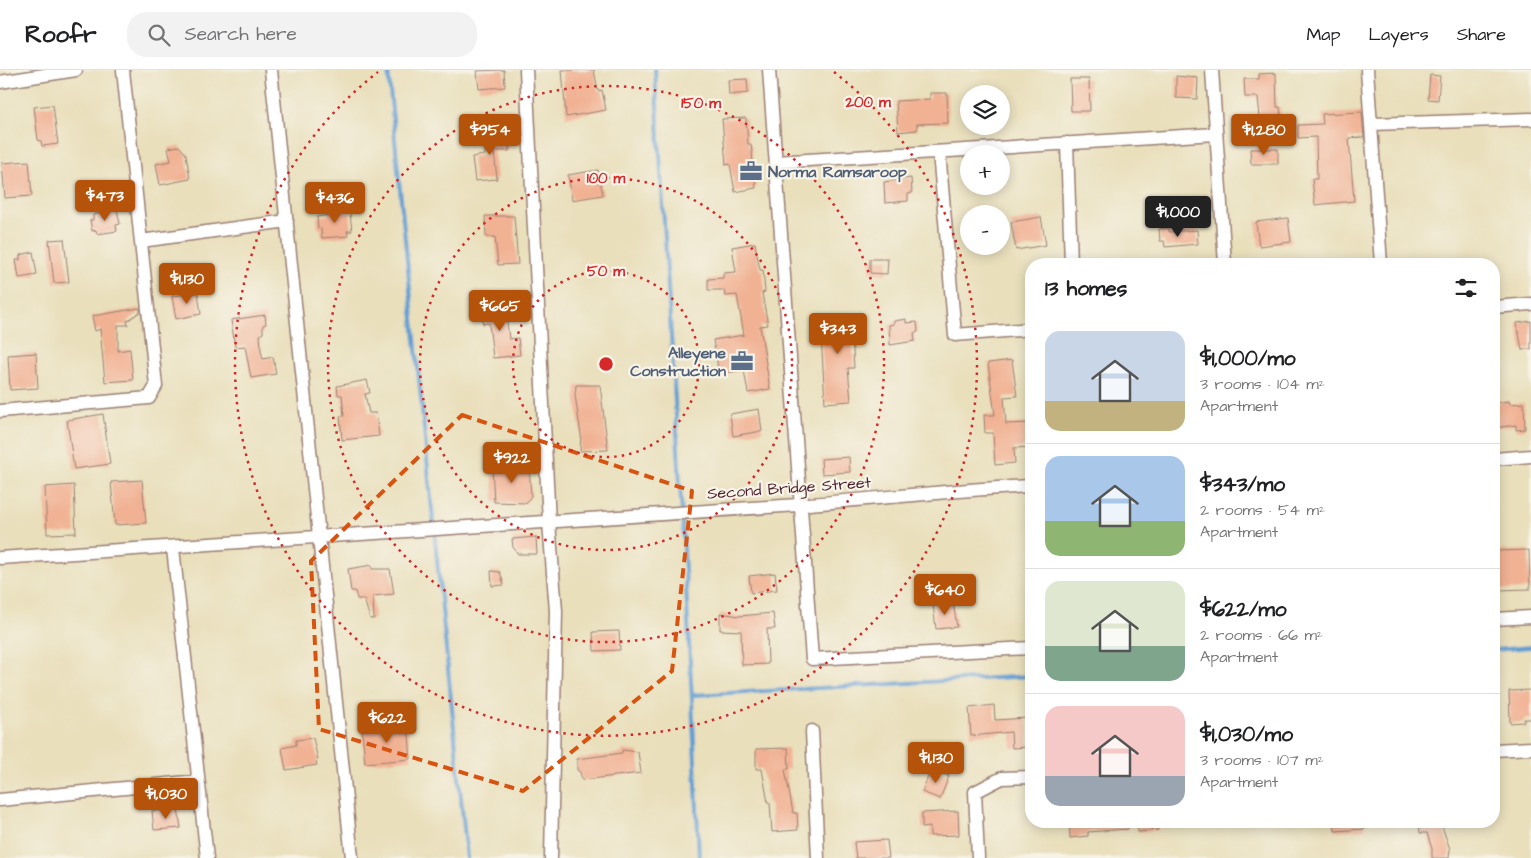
<!DOCTYPE html>
<meta charset="utf-8">
<style>
body{margin:0;font-family:"Architects Daughter",sans-serif;background:#f2f2f2;color:#202124;height:100vh;display:flex;flex-direction:column;font-size:19px;white-space:nowrap}
*{box-sizing:border-box;margin:0}
p{font-size:16px;color:#757577}
.icon{flex:none;width:28px;height:28px;fill:none;stroke:currentColor;stroke-width:2;stroke-linecap:round;stroke-linejoin:round}
.map{position:relative;flex:1;overflow:hidden}
.sheet{position:absolute;left:1025px;top:188px;width:475px;height:570px;display:flex;flex-direction:column;background:#fff;border-radius:20px;box-shadow:0 2px 12px #0003}
.sheet>*{flex:none}
.buttons{position:absolute;left:960px;top:15px;display:grid;gap:10px}
.buttons a{display:grid;place-items:center;width:50px;height:50px;border-radius:50%;background:#fff;box-shadow:0 2px 12px #0003;font-size:25px}
.price{position:absolute;translate:-50% -42px;padding:0 11px;border-radius:5px;background:#b45309;color:#fff;font-size:16px;line-height:32px;filter:drop-shadow(0 1px 2px #0008)}
.price::after{content:'';position:absolute;left:50%;top:30px;width:15px;height:11px;margin-left:-8px;background:inherit;clip-path:polygon(0 0,100% 0,50% 100%)}
.price.current{background:#222;color:#fff}
ul{padding:0;list-style:none}
li{display:flex;align-items:center;gap:15px;height:125px;padding:0 20px}
li+li{border-top:1px solid #e0e0e0}
li span{display:grid;place-items:center;flex:none;width:140px;height:100px;border-radius:15px;color:#555}
li>.icon{margin-inline-start:auto}
span .icon{width:60px;height:60px;fill:#fffc;stroke-width:1}
li b{font-size:21px}
h2{display:flex;justify-content:space-between;align-items:center;height:60px;padding:0 20px;font-size:21px}
header{display:flex;align-items:center;gap:30px;box-sizing:border-box;height:70px;padding:0 25px;background:#fff;border-bottom:1px solid #e0e0e0}
header strong{font-size:24px}
nav{display:flex;gap:28px;margin-inline-start:auto;font-size:18px}
.search{width:350px;height:45px;background:#f2f2f2;display:flex;align-items:center;gap:12px;box-sizing:border-box;padding:0 18px;border-radius:20px;color:#757577;font-size:19px}
.map>svg:first-child{display:block}
</style>
<header>
<strong>Roofr</strong>
<div class="search"><svg class="icon" aria-label="search" viewBox="0 0 24 24"><circle cx="10" cy="10" r="6"/><path d="M15 15l6 6"/></svg>Search here</div>
<nav><a>Map</a><a>Layers</a><a>Share</a></nav>
</header>
<div class="map">
<svg width="1531" height="788" viewBox="0 0 1531 788">
<rect width="100%" height="100%" fill="#f7f3e8"/>
<filter id="ink" filterUnits="userSpaceOnUse"><feTurbulence type="fractalNoise" baseFrequency=".02" numOctaves="2"/><feDisplacementMap in="SourceGraphic" scale="10" xChannelSelector="R" yChannelSelector="G"/><feConvolveMatrix kernelMatrix="1 2 1 2 8 2 1 2 1" color-interpolation-filters="sRGB"/></filter>
<filter id="wash" filterUnits="userSpaceOnUse"><feTurbulence type="fractalNoise" baseFrequency=".0096" numOctaves="4" result="noise"/><feDisplacementMap in="SourceGraphic" scale="20" xChannelSelector="R" yChannelSelector="G"/><feGaussianBlur stdDeviation="1.12" result="paint"/><feColorMatrix in="noise" values="0 0 0 0 0 0 0 0 0 0 0 0 0 0 0 0 0 1.4 0 .05"/><feComposite in="paint" operator="in"/></filter>
<g filter="url(#wash)">
<rect width="100%" height="100%" fill="#e9dfbb"/>
<g fill="none" stroke-linecap="round" stroke-linejoin="round">
<!-- stream -->
<path stroke="#629ed3" stroke-width="4" d="M388 0 467 788
M655 0C670 263 689 525 699 788
M1494 580 1531 577
M693 625 1031 606"/>
</g>
<g id="blocks">
<!-- building -->
<path fill="#f1b193" d="M504 0 505 17 479 19 477 1Z
M562 0H594L598 21 602 20 606 40 566 47Z
M1276 3 1277 37H1280L1282 55 1261 58 1258 27H1245L1244 9H1259V4Z
M1430 5 1440 6 1438 30 1428 29Z
M1176 6 1198 8 1197 29 1176 28Z
M747 9 748 23 729 25 728 10Z
M1070 9H1089L1090 41H1071Z
M930 23H947L948 53 917 54V60L898 62 896 31 930 29Z
M53 35 58 74 42 76 41 71 38 70 34 37Z
M1362 42 1364 67 1349 68 1354 131 1315 135 1312 109H1317L1316 67 1298 68V55L1323 54 1322 44Z
M746 48 748 74H751L756 118 735 122 730 94 726 95 722 49Z
M485 62H509V81H494L497 109 475 111 472 87 485 85Z
M179 76 186 84 190 109 160 115 156 94 171 91 168 78Z
M1250 79H1278V94H1251Z
M29 91 32 126 5 128 2 93Z
M598 100 603 125 572 130 568 105Z
M911 108 912 123 908 124V131L885 133 884 112Z
M117 139 120 154 116 155 117 161 97 164 96 160 92 161 90 150H93V145Z
M344 139 345 143H350L352 161H347L348 166 322 168 321 159 318 158 317 147 329 145 328 140Z
M485 146H514L518 194 498 195 495 167H486Z
M1041 147 1046 175 1016 180 1011 152Z
M1288 148 1291 172 1259 176 1256 152Z
M1169 158V162L1197 160 1198 174 1165 177 1164 171H1160L1159 159Z
M64 169 69 212 54 213 49 170Z
M755 173 760 200H763L765 222 762 223 768 255 760 256 770 319 748 323 744 300 719 304 713 270 744 265 737 225 725 226 724 220H708V209L723 208V203L736 202 732 177Z
M33 182 37 205 19 208 16 190H20V185Z
M870 189H888L887 204 870 203Z
M198 223 201 244 176 249 172 226Z
M505 234 509 269 518 268 520 285 493 288 489 253 483 254 481 237Z
M140 238V242L127 251 128 255H118V281L130 279 133 310 105 312 100 259 95 261 92 246Z
M265 245 266 254 263 255V263L260 265 261 281 263 289 273 287 276 304 251 308 245 276 235 277 231 250Z
M860 245 861 265H852L854 298H848L851 331 825 333 820 247Z
M906 249V253L917 252 918 262 914 263 915 271 890 275 889 255 894 254V251Z
M1531 251V279L1522 280 1517 253Z
M36 283 38 318 10 320 8 285Z
M1012 290 1017 326 1004 327 1006 354 1031 353V377L1014 378 1015 393 995 395 993 363H985L984 345H995L988 293Z
M367 310 370 323 365 324 369 343H376L379 366 342 370 340 346H344L342 325H338L337 316Z
M576 315H600L608 380 580 381 581 365 575 325Z
M1509 331 1510 334 1524 333 1525 359 1516 360V355L1494 358V333Z
M759 339 762 361 733 366 730 344Z
M103 344 110 394 74 399 67 350Z
M849 387 850 402 822 404 821 389Z
M529 394 531 426 526 433 494 432 492 396Z
M142 410 146 453 115 455 111 412Z
M74 415 76 463 47 464 45 417Z
M536 467 537 484H518L513 477 512 469Z
M1529 480 1530 519 1497 520 1496 481Z
M372 495V499H390L394 524 373 526 374 549H370L364 529H357L355 521H351L348 499Z
M491 501 500 502 504 515 492 516Z
M775 503 777 520 751 523 749 506Z
M953 532 957 557 936 559 933 534Z
M720 543 739 546 773 543 775 559H767L768 594 742 595 741 561 720 560Z
M619 561 620 580 594 581 593 562Z
M1531 620V649H1524V652L1510 653 1509 621Z
M994 635 995 650 1027 648 1029 677 1012 678 1011 662 971 666 969 638Z
M408 656 411 689 365 693 362 660Z
M313 668 318 690 316 692 317 695 286 700 282 678 296 675V670Z
M788 678 789 699H785L793 743H797L798 760 772 762 770 733H768L762 699H756V679Z
M622 680 638 682 641 703 582 710 580 702 577 700V689L622 683Z
M931 699 949 706 940 729 922 722Z
M178 739 181 758 154 760 152 741Z
M958 741 959 765 930 766V757L922 758V743Z
M1069 751H1128V759L1088 762V766L1070 768Z
M1137 751H1157L1158 760 1138 762Z
M1334 751H1365V759L1335 761Z
M1419 751H1440L1450 779 1449 788H1432V779L1427 763H1420Z
M887 770 889 788H856L854 772Z"/>
</g>
</g>
<g filter="url(#ink)">
<use href="#blocks" fill-opacity="0" stroke="#9a7f73" stroke-width="1"/>
<g fill="none" stroke-linecap="round" stroke-linejoin="round">
<defs>
<path id="street" d="M271 0 352 788
M526 0 549 452 556 541 551 788
M769 0 812 589 1031 578
M1212 0 1225 194
M1367 0 1381 194
M0 12 76 0
M1371 54 1531 49
M1067 73 1071 194
M939 82 955 265 1031 259
M776 92 1215 64
M141 171 287 151
M1494 237 1531 234
M0 341 149 328 156 316 123 0
M1494 389 1531 386
M173 478 207 788
M0 488C266 472 532 454 798 435 876 429 953 420 1031 416
M1494 549 1531 547
M812 661 818 788
M1494 680 1531 678
M0 730 198 711
M978 788 975 722 1002 708 1031 707"/>
</defs>
<!-- street casing -->
<use href="#street" stroke="#9a7f73" stroke-width="15"/>
<!-- street -->
<use href="#street" stroke="#fff" stroke-width="12"/>
</g>
</g>
<!-- marked area -->
<path fill="none" stroke="#d8530f" stroke-width="4" stroke-dasharray="10 6" stroke-linejoin="round" d="M462 345 692 421 672 601 523 721 319 659 311 491Z"/>
<!-- distance rings -->
<g fill="none" stroke="#d62828" stroke-width="2.5" stroke-dasharray="2.5 5">
<circle cx="606" cy="294" r="93"/>
<circle cx="606" cy="294" r="186"/>
<circle cx="606" cy="294" r="278"/>
<path d="M834 2A371 371 0 1 1 378 2"/>
</g>
<!-- icons -->
<defs>
<symbol id="office-bare" viewBox="-9 -9 18 18"><path d="M-6-3h4V-5.5h4V-3h4V5H-6ZM-1-4.5V-3h2v-1.5ZM-6 0V1H6V0Z" fill="#5c6f8a" stroke="#f7f3e8" stroke-width="2.5" paint-order="stroke"/></symbol>
</defs>
<g fill-rule="evenodd">
<use href="#office-bare" x="735" y="85" width="32" height="32"/>
<use href="#office-bare" x="726" y="275" width="32" height="32"/>
</g>
<g text-anchor="middle" stroke-width="4.5" stroke-linejoin="round" paint-order="stroke">
<!-- service labels -->
<g font-size="16" font-weight="bold" fill="#4e5e75" stroke="#f7f3e8" text-anchor="start">
<text x="768" y="107">Norma Ramsaroop</text>
<text x="726" y="288" text-anchor="end">Alleyene<tspan x="726" dy="18">Construction</tspan></text>
</g>
<!-- street labels -->
<g font-size="16" fill="#4a1f2b" stroke="#f7f3e8">
<text transform="translate(789 417) rotate(-4)" y="6">Second Bridge Street</text>
</g>
</g>
<circle cx="606" cy="294" r="8" fill="#d62828" stroke="#f7f3e8" stroke-width="2.5"/>
<g font-size="15" text-anchor="middle" font-weight="bold" fill="#d62828" stroke="#f7f3e8" stroke-width="4.5" stroke-linejoin="round" paint-order="stroke">
<text x="868" y="37">200 m</text>
<text x="701" y="38">150 m</text>
<text x="606" y="113">100 m</text>
<text x="606" y="206">50 m</text>
</g>
</svg>
<div class="buttons">
<a><svg class="icon" aria-label="layers" viewBox="0 0 24 24"><path d="M12 4l9 5-9 5-9-5zM3 14l9 5 9-5"/></svg></a>
<a>+</a>
<a>−</a>
</div>
<b class="price" style="left:490px;top:86px">$954</b>
<b class="price" style="left:1264px;top:86px">$1,280</b>
<b class="price" style="left:105px;top:152px">$473</b>
<b class="price" style="left:335px;top:154px">$436</b>
<b class="price current" style="left:1178px;top:168px">$1,000</b>
<b class="price" style="left:187px;top:235px">$1,130</b>
<b class="price" style="left:500px;top:262px">$665</b>
<b class="price" style="left:838px;top:285px">$343</b>
<b class="price" style="left:512px;top:414px">$922</b>
<b class="price" style="left:945px;top:546px">$640</b>
<b class="price" style="left:387px;top:674px">$622</b>
<b class="price" style="left:936px;top:714px">$1,130</b>
<b class="price" style="left:166px;top:750px">$1,030</b>
<section class="sheet">
<h2>13 homes<svg class="icon" aria-label="filters" viewBox="0 0 24 24"><path d="M4 7h16M4 17h16"/><circle cx="9" cy="7" r="2"/><circle cx="15" cy="17" r="2"/></svg></h2>
<ul>
<li><span style="background:linear-gradient(#c9d6e8 70%,#c2b280 0)"><svg class="icon" aria-label="home" viewBox="0 0 24 24"><path d="M3 11l9-7 9 7M6 9v11h12V9"/></svg></span><div><b>$1,000/mo</b><p>3 rooms · 104 m²</p><p>Apartment</p></div></li>
<li><span style="background:linear-gradient(#a9c7e8 65%,#8fb573 0)"><svg class="icon" aria-label="home" viewBox="0 0 24 24"><path d="M3 11l9-7 9 7M6 9v11h12V9"/></svg></span><div><b>$343/mo</b><p>2 rooms · 54 m²</p><p>Apartment</p></div></li>
<li><span style="background:linear-gradient(#dfe7d0 65%,#7fa58c 0)"><svg class="icon" aria-label="home" viewBox="0 0 24 24"><path d="M3 11l9-7 9 7M6 9v11h12V9"/></svg></span><div><b>$622/mo</b><p>2 rooms · 66 m²</p><p>Apartment</p></div></li>
<li><span style="background:linear-gradient(#f6c9c9 70%,#9aa5b1 0)"><svg class="icon" aria-label="home" viewBox="0 0 24 24"><path d="M3 11l9-7 9 7M6 9v11h12V9"/></svg></span><div><b>$1,030/mo</b><p>3 rooms · 107 m²</p><p>Apartment</p></div></li>
</ul>
</section>
</div>
